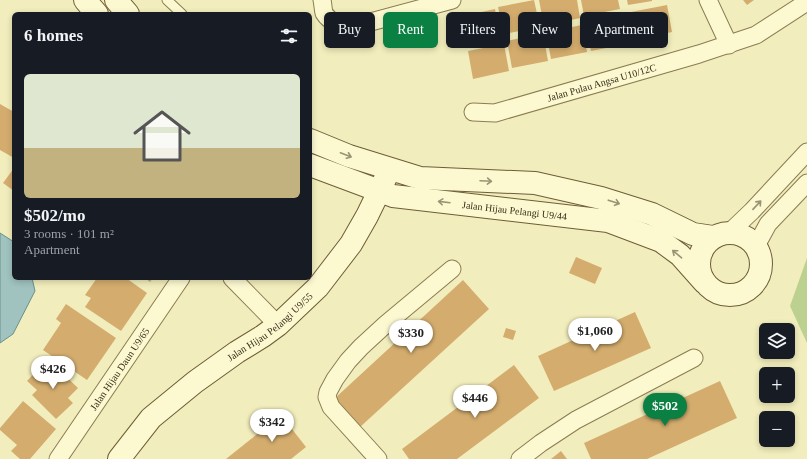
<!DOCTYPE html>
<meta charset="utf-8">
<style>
body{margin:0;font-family:Georgia,serif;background:#242831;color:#f1f3f6;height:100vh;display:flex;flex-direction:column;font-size:15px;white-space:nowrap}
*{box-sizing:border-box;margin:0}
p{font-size:13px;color:#9ea1a6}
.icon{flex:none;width:22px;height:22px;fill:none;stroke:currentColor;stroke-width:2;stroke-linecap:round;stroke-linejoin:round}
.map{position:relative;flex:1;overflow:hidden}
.side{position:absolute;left:12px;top:12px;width:300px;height:268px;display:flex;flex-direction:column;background:#171b24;border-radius:6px;box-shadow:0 2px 6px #0003}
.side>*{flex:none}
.guide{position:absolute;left:324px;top:12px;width:380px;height:36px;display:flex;gap:8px}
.controls{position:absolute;left:759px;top:323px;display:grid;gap:8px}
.controls a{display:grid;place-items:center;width:36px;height:36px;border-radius:6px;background:#171b24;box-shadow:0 2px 6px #0003;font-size:20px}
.price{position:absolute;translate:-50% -34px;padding:0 9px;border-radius:14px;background:#fff;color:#222;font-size:13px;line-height:26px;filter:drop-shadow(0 1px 2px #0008)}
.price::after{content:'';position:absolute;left:50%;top:24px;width:12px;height:9px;margin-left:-6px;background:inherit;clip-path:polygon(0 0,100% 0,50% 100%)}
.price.selected{background:#0b8043;color:#fff}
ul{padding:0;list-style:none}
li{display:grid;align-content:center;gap:8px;height:212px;padding:0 12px}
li+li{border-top:1px solid #363941}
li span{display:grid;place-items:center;height:124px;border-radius:6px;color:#555}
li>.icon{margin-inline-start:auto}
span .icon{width:72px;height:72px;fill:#fffc;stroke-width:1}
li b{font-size:17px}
h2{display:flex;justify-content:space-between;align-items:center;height:48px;padding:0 12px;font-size:17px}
.pill{padding:0 14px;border-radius:6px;background:#171b24;box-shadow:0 2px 6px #0003;font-size:14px;line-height:36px}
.pill.selected{background:#0b8043;color:#fff}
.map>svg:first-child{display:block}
</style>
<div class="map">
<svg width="807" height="459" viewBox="0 0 807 459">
<rect width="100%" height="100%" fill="#f2edbc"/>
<!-- green -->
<path fill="#bcd18f" d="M807 258V343L790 306Z"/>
<!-- water -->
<path fill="#a0c3bf" stroke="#67918f" d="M0 233 14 242V278H32L35 291 13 334 0 343Z"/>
<!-- building -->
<path fill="#d4ad6e" d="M534 0 540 27 504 34 498 7Z
M539 0H577L580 18 544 26Z
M581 0H618L620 9 584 16Z
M627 0H652V1L628 5Z
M743 0H754L747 5Z
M667 5 672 32 637 39 631 12Z
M495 9 500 37 465 44 459 17Z
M622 17 627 44 591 51 586 24Z
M582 25 587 52 551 59 546 32Z
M543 33 548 61 512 68 507 41Z
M504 44 509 71 473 79 468 51Z
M0 104 14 112V158L0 150Z
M14 168V191L3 183Z
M576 257 602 268 595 284 569 273Z
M97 278H126L147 293 121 331 85 307 91 298 85 295Z
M145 278H153L150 282Z
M463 280 489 309 359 428 333 400Z
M66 304 116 338 87 380 43 350 61 323 56 319Z
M635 312 651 348 554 391 538 356Z
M506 328 516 331 513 340 503 337Z
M42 365 49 372 55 366 78 388 68 398 73 403 56 419 32 395 37 390 27 381Z
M514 365 539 398 457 459H409L402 449Z
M720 381 737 418 647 459H591L584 443Z
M23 401 56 429 30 459H20L11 451 17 445 0 430V428Z
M281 415 306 447 291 459H226Z
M561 451 567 459H551Z"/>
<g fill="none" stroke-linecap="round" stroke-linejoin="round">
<defs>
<path id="lane" d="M167 0 182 14"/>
<g id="street">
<path d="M322 0C323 4 323 9 324 13 330 23 341 25 352 27L452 0"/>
<path d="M708 0 729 45"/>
<path id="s1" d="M473 112 495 113 699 54 756 35 807 2"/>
<path d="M730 232 752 211 807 152"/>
<path d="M756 246 768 224 807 183"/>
<path d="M232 278 278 325"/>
<path id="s2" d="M58 459 181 278"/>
<path d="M378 459 331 407 327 397 328 392 335 379 348 361 361 347 386 324 452 269"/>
<path d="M520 459 541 443 576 420 694 358"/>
</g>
<g id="secondary">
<path d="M85 0 97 14"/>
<path d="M116 0 128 14"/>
<path d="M310 140 349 156 420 178 535 183 601 198 652 214 693 234 713 237"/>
<path id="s3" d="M310 165 393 196 608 221 661 241 680 255 704 282"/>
<circle cx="730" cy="264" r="31"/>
<path id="s4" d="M119 459 151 418 195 382 237 352 263 336 278 325 318 287 351 244 367 216 386 177"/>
</g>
</defs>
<!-- lane casing -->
<use href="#lane" stroke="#8b7c54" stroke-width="11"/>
<!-- street casing -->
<use href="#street" stroke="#8b7c54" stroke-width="19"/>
<!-- secondary casing -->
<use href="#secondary" stroke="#6d5d37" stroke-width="24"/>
<!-- lane -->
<use href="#lane" stroke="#fcf8d0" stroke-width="9"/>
<!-- street -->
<use href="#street" stroke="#fcf8d0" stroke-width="17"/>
<!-- secondary -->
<use href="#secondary" stroke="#fcf8d0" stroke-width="22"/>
</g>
<!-- one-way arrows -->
<defs><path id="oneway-shaft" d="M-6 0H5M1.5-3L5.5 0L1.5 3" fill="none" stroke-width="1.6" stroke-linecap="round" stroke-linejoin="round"/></defs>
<g stroke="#9a9475">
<use href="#oneway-shaft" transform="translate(346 155) rotate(21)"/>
<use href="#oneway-shaft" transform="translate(486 181) rotate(3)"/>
<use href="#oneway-shaft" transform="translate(444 202) rotate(-173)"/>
<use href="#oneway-shaft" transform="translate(614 202) rotate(18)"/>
<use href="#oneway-shaft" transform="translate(757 205) rotate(-47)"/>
<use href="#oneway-shaft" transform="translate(677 254) rotate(-140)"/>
</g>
<g text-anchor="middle" stroke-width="3" stroke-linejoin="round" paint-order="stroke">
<!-- street labels -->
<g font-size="10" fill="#392f1a" stroke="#f9f5cc">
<text dy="4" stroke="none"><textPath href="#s1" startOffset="133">Jalan Pulau Angsa U10/12C</textPath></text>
<text dy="4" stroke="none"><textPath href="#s3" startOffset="211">Jalan Hijau Pelangi U9/44</textPath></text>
<text dy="4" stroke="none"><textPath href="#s4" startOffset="202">Jalan Hijau Pelangi U9/55</textPath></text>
<text dy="4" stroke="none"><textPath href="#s2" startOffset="109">Jalan Hijau Daun U9/65</textPath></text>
</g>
</g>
</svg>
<div class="controls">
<a><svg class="icon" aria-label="layers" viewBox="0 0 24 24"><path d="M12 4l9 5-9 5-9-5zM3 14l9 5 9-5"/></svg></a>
<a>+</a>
<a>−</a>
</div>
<b class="price" style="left:595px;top:352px">$1,060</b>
<b class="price" style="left:411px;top:354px">$330</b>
<b class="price" style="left:53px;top:390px">$426</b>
<b class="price" style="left:475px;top:419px">$446</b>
<b class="price selected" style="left:665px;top:427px">$502</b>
<b class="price" style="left:272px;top:443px">$342</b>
<div class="guide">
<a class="pill">Buy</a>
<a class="pill selected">Rent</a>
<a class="pill">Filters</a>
<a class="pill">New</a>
<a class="pill">Apartment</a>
</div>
<section class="side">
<h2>6 homes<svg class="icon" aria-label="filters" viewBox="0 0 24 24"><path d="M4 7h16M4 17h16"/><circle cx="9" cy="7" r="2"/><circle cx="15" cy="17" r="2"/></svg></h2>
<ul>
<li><span style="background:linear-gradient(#dfe7d0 60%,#c2b280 0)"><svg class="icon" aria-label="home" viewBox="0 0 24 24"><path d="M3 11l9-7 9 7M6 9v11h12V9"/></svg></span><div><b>$502/mo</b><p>3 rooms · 101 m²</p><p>Apartment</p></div></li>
</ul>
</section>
</div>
